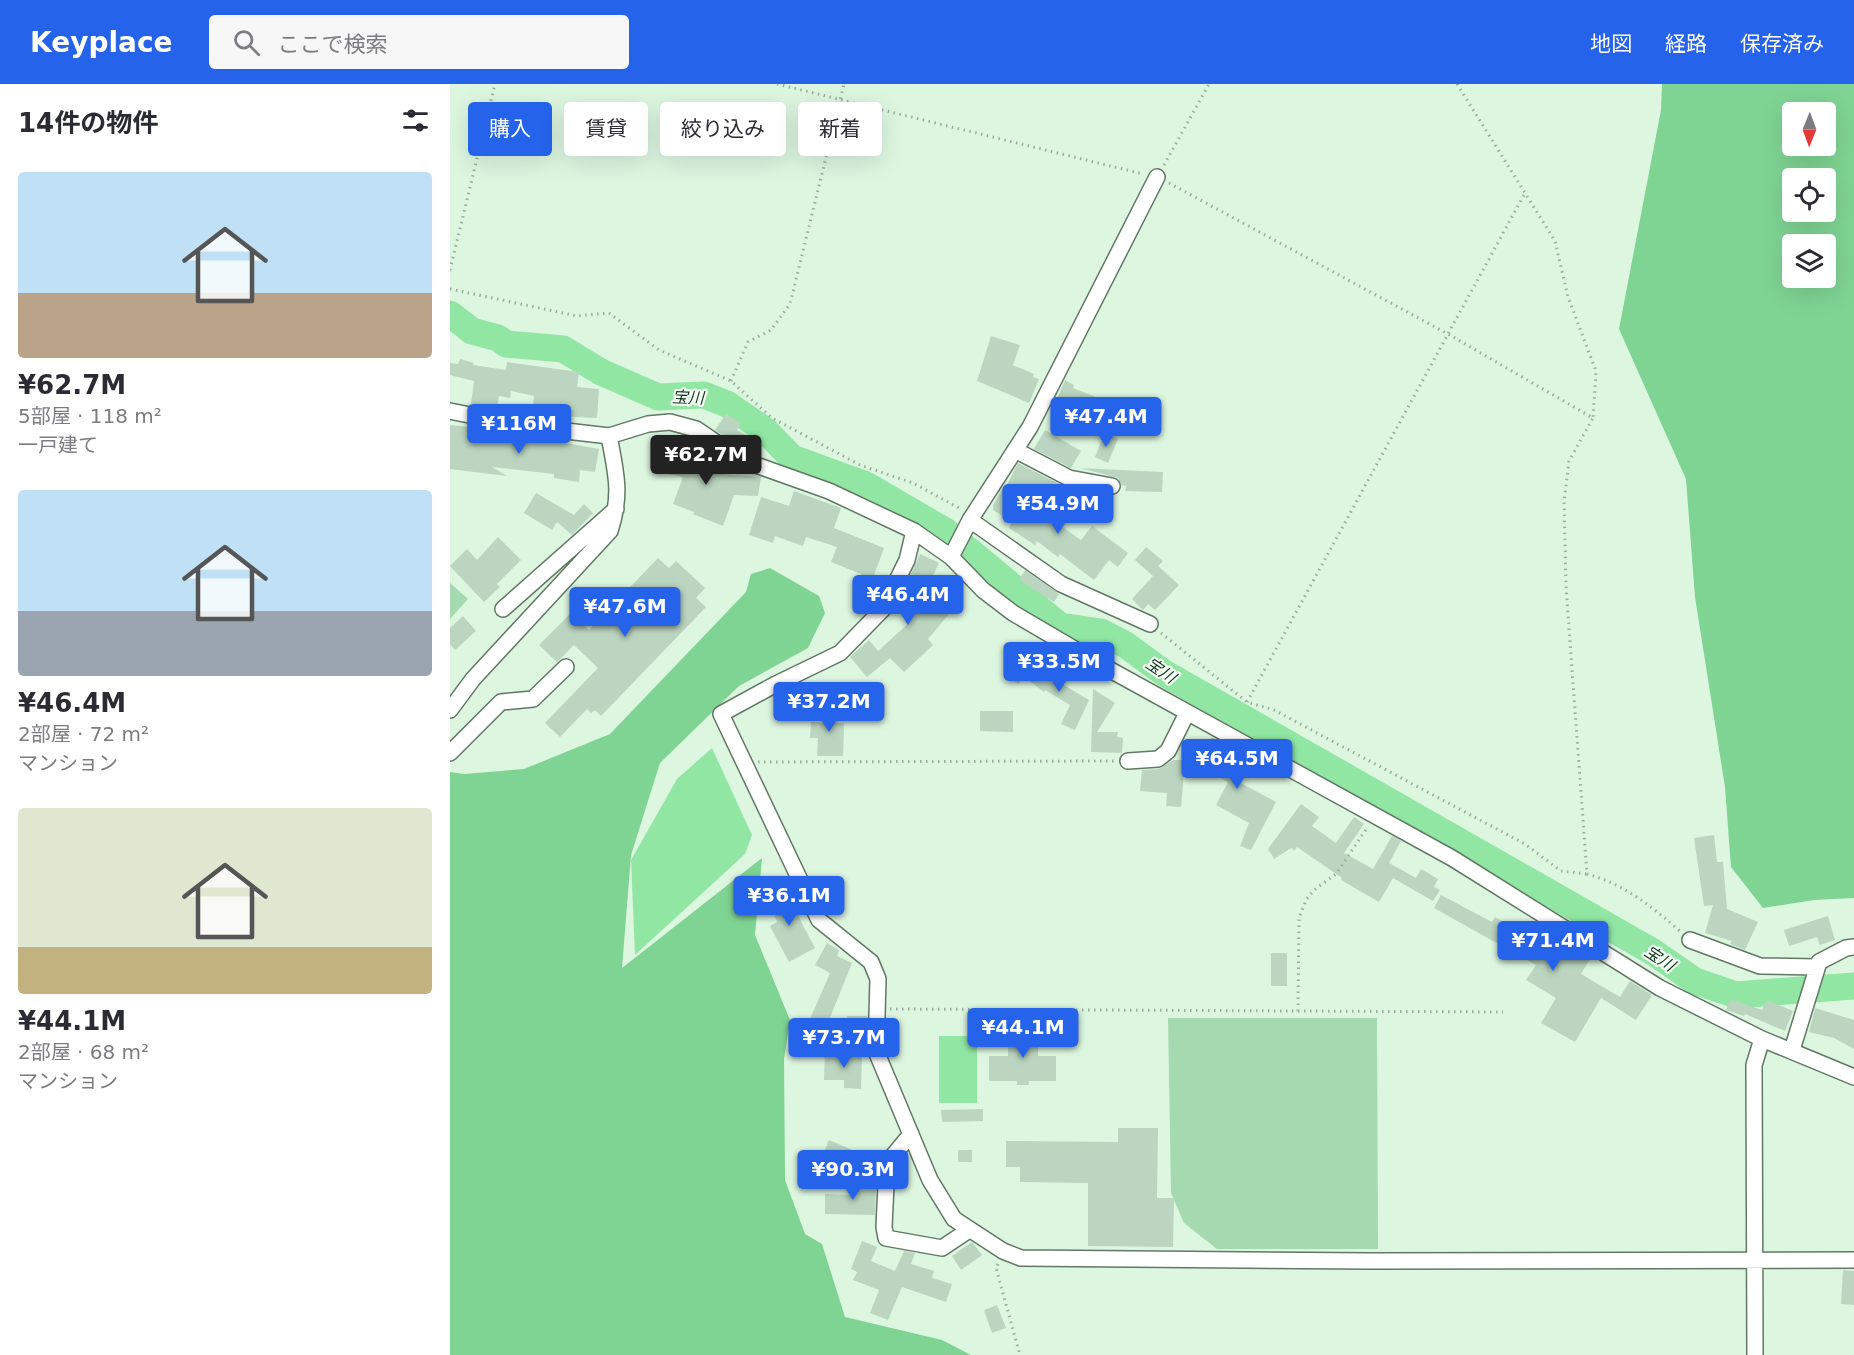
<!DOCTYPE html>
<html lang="ja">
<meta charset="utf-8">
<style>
body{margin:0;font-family:"DejaVu Sans","Noto Sans JP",sans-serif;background:#f7f7f7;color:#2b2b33;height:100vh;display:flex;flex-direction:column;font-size:22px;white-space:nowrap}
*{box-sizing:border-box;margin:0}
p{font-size:20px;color:#7c7c81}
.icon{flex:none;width:33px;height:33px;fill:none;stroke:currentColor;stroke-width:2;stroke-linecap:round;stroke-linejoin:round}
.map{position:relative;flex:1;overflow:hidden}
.panel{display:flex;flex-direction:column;background:#fff;width:450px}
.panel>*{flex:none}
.guide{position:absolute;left:18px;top:18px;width:570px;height:54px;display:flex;gap:12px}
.needle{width:39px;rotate:181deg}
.fabs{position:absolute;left:1332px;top:18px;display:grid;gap:12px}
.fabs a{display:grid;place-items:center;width:54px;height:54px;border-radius:6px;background:#fff;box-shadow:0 6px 24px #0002;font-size:30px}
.price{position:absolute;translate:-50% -51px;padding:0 14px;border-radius:6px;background:#2563eb;color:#fff;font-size:20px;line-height:39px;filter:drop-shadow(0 2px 3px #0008)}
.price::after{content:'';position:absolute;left:50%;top:36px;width:18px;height:14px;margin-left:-9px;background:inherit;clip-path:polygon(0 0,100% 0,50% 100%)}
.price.active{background:#222;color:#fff}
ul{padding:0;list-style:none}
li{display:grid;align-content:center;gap:12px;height:318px;padding:0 18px}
li span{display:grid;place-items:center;height:186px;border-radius:6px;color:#555}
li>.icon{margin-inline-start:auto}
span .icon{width:108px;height:108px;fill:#fffc;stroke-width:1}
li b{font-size:26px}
h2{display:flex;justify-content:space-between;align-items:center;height:72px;padding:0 18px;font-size:26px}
.chip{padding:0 21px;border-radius:6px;background:#fff;box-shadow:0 6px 24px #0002;font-size:21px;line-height:54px}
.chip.active{background:#2563eb;color:#fff}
header{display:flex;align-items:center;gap:36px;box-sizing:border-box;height:84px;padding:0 30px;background:#2563eb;color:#fff}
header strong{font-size:28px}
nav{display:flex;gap:33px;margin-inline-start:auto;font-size:21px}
.search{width:420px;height:54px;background:#f7f7f7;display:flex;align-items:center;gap:15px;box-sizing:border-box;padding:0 21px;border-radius:6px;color:#7c7c81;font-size:22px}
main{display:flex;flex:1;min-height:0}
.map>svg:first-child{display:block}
</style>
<header>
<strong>Keyplace</strong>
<div class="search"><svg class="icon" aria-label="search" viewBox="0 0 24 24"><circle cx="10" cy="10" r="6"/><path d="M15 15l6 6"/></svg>ここで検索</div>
<nav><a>地図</a><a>経路</a><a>保存済み</a></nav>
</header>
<main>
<section class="panel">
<h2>14件の物件<svg class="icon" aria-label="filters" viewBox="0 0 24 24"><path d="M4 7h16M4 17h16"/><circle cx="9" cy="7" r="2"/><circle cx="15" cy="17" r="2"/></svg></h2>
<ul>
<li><span style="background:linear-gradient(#bfe0f5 65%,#b9a48a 0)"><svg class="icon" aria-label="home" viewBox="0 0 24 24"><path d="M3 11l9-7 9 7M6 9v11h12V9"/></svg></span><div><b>¥62.7M</b><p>5部屋 · 118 m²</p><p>一戸建て</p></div></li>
<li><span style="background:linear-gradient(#bfe0f5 65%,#9aa5b1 0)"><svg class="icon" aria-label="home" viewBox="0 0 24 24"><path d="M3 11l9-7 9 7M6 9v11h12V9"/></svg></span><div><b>¥46.4M</b><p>2部屋 · 72 m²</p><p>マンション</p></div></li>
<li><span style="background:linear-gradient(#dfe7d0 75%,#c2b280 0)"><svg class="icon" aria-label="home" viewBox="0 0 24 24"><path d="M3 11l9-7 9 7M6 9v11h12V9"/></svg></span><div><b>¥44.1M</b><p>2部屋 · 68 m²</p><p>マンション</p></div></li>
</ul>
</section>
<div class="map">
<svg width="1404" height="1271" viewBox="0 0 1404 1271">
<rect width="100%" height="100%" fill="#dcf6e0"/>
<!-- green -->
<path fill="#a5d9af" d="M0 499 18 515 0 535Z
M718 934H927L928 1165H767L734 1139 721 1109Z"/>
<!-- forest -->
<path fill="#7fd493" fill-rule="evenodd" d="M1212 0H1404V814L1364 816 1313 824 1281 783 1275 703 1245 513 1236 395 1169 245 1211 26ZM1342 28H1376V62H1342ZM1342 94H1376V128H1342ZM1342 160H1376V194H1342Z
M320 484 369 512 375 529 358 564 289 602 210 679 181 771 172 884 312 774 305 851 340 936 334 975 335 1096 355 1150 372 1160 395 1233 492 1256 521 1271H0V688L14 690 74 685 160 650 296 508 301 490Z"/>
<!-- water -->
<path fill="#91e6a4" d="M262 664 302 751 295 770 185 871 181 776 227 695Z
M489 952H527V1019H489Z"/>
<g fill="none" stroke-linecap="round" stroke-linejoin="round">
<!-- river -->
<path stroke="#91e6a4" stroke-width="27" d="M0 230 22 247 48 254 56 260 113 265 151 288 208 313 254 311 277 320 316 347 342 374 416 401 495 447 610 542 651 548 676 561 714 589 1203 868 1245 897 1286 911 1404 902"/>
</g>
<!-- building -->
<path fill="#bbd5c0" d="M541 252 570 261 563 281 584 290 583 293 589 295 579 319 527 297Z
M10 275 24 279 23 281 56 286 57 278 129 288 127 303 149 305 147 334 82 331 84 312 61 307 60 314 49 312 47 323 21 320 24 297 0 291V279L8 280Z
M615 296 624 301 623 304 661 319 652 341 637 334 633 343 601 330Z
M276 330 291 339 287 346 309 360 303 370 265 346Z
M0 341 20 343V346L28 347V352L53 355 54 348 149 365 145 388 130 386 129 398 104 394V390L42 383 57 392 0 385Z
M595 346 631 367 621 384 584 365Z
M655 349 668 355 658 379 645 373Z
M207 370 236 376 237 371 274 380 270 390 311 393 308 412 284 411 273 442 243 430 244 428 223 420 233 393 204 387Z
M568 379 615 403 649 409 641 430 557 401Z
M630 384 713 388 712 408 675 407 676 402 671 401 668 394Z
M557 403 631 456 642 442 678 469 668 483 659 476 644 496 610 470 608 473 587 457 585 461 559 444 562 438 543 426V421L553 404 555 406Z
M344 407 391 424 384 444 434 464 424 491 435 498 428 512 405 499 411 490 381 478 387 463 356 453 353 462 325 452 323 459 299 451 311 413 339 422Z
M86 409 124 431 134 420 143 429 122 451 107 438 102 446 74 429Z
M48 453 71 476 47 500 50 503 34 518 0 482 17 465 27 476Z
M696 463 713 477 708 482 729 501 705 526 698 520 693 526 682 515 703 492 685 476Z
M470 470 489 479 474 510 499 530 478 555 483 561 454 588 440 574 417 593 400 573 419 556 428 567 461 537 451 529 465 511 454 505Z
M208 474 219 484 226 477 255 504 246 514 256 523 151 632 145 626 141 629 137 625 110 653 95 639 148 584 124 561 107 578 89 561 121 529 139 546Z
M575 486 609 510 604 518 569 496Z
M13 532 26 547 5 566 0 560V544Z
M592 575 609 587 604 595 639 616 625 646 611 640 620 621 595 606 594 608 577 595Z
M565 582 576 591 568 600 557 592Z
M643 605 665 619 647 648H668L667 653 673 654 672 669 641 668Z
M374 619H387L386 639H394L393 672H367L368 654H360L361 638 374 639Z
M530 627H563V648L530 647Z
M762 653 796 672 783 695 826 718 801 766 790 762 799 739 766 721 778 698 747 682Z
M723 676H735L731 723 716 722 717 709 690 707 692 686 709 685Z
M851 720 869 733 862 742 886 759 904 733 914 740 894 769 923 785 942 752 951 757 939 779 966 794 971 785 988 795 984 803 990 806 983 817 943 794 929 818 891 796 892 794 847 763 844 767 841 764 824 775 818 765Z
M1264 751 1267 778H1273L1277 825 1308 838 1295 866 1280 860 1282 857 1255 849 1263 821 1254 822 1244 754Z
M340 805 347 822 344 824 365 864 339 878 320 842 327 838 318 814Z
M991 811 1042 838 1045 833 1084 855 1090 845 1111 856 1141 873 1131 890 1170 913 1180 897 1202 911 1186 936 1151 914 1125 958 1091 939 1106 914 1076 896 1086 881 984 824Z
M1378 832 1385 856 1370 861 1367 853 1339 862 1334 846Z
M377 859 389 866 387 872 402 879 365 971 354 967 360 952 354 949 380 889 365 881Z
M821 869H837V902H821Z
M1280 915 1312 926 1317 916 1343 927 1335 947 1295 930 1294 932 1276 926Z
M1365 924 1404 936V965L1384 954 1359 948Z
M397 932H417V951L396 950Z
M558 940H588V972H606V997H579V1001H567V997H539V972H558Z
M375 967 399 968V972H412L411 1005 394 1004V996H374Z
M533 1025V1037L492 1038 491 1026Z
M668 1044H708L707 1114H724L723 1163 638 1162V1099L570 1098V1083H556V1057L668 1058Z
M379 1056 412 1070 405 1087 372 1073Z
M508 1066H522V1078H508Z
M400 1099 426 1100 425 1131 375 1130V1110L400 1111Z
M412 1157 427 1163 421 1177 445 1187 454 1167 465 1169 461 1180 484 1187 482 1194 502 1200 496 1218 452 1203 438 1236 420 1229 429 1206 403 1196 407 1188 401 1185Z
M522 1158 532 1171 511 1186 502 1172Z
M1393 1186 1404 1187V1221L1391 1220Z
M547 1221 556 1244 542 1249 534 1226Z"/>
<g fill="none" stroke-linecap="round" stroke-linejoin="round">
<defs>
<path id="minor" d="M0 327 74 342 159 352 198 340 220 338 246 345 292 376 379 407 464 447 501 473 533 506 563 529 655 583 1002 774 1210 904 1312 955 1404 993
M565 366 619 394 662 402
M520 436 611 500 700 540
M464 447 457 476 433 525 390 569 326 600 271 630 369 836 421 878 428 895 426 967 480 1096 504 1135 553 1167 571 1174 921 1177 1404 1176
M501 473 520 436 580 343 707 93
M53 525 166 425
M0 626 23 595 160 447C172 410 166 389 159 352
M0 669 51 618 83 615 116 583
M678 677 708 675 718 667 737 629
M1240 856 1310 882 1366 883
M1342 966 1369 878 1396 864 1404 863
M461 1050 437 1079 434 1143 436 1154 492 1164 519 1146
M1305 1271 1304 981 1312 955"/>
</defs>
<!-- minor casing -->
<use href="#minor" stroke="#617865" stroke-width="18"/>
<!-- path -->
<path stroke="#9aad9d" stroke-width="3" stroke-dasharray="1.5 4.5" stroke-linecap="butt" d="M327 0 693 90
M1007 0 1105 157 1118 213 1146 287 1143 334
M714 81 759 0
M719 99 998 250 1143 334 1119 377 1114 418 1116 503 1137 790C1174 800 1201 822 1230 847
M0 186 45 0
M0 205 127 232 159 229 209 266 281 297 322 334 410 381 463 399 511 425
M281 297 298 258 321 246 340 220 394 0
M711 549 797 618 824 626 1075 760 1111 787 1137 790
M797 618 1075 109
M308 678 665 677
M440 925 1053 928
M848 927 849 834 856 816 864 806 886 790 917 744
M548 1180 546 1184 570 1271"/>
<!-- minor -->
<use href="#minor" stroke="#fff" stroke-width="15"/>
</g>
<g text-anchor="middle" stroke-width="4.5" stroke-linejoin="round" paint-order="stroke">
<!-- water labels -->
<g font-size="16" font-style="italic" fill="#11341b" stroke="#f4fef5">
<text transform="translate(238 313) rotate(2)" y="6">宝川</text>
<text transform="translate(711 586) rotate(34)" y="6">宝川</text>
<text transform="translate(1210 874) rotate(33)" y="6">宝川</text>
</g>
</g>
</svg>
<div class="fabs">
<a><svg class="needle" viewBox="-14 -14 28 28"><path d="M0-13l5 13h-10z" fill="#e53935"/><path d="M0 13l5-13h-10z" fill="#7c7c81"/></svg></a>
<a><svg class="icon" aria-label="locate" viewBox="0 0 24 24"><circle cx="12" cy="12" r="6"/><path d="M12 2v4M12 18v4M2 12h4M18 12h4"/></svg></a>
<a><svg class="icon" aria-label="layers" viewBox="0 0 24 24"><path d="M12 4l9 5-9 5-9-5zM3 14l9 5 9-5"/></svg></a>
</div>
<b class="price" style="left:656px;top:364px">¥47.4M</b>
<b class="price" style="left:69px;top:371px">¥116M</b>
<b class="price active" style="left:256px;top:402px">¥62.7M</b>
<b class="price" style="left:608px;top:451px">¥54.9M</b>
<b class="price" style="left:458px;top:542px">¥46.4M</b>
<b class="price" style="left:175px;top:554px">¥47.6M</b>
<b class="price" style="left:609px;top:609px">¥33.5M</b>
<b class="price" style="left:379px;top:649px">¥37.2M</b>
<b class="price" style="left:787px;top:706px">¥64.5M</b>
<b class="price" style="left:339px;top:843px">¥36.1M</b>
<b class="price" style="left:1103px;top:888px">¥71.4M</b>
<b class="price" style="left:573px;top:975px">¥44.1M</b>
<b class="price" style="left:394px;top:985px">¥73.7M</b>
<b class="price" style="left:403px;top:1117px">¥90.3M</b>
<div class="guide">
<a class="chip active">購入</a>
<a class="chip">賃貸</a>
<a class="chip">絞り込み</a>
<a class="chip">新着</a>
</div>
</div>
</main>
